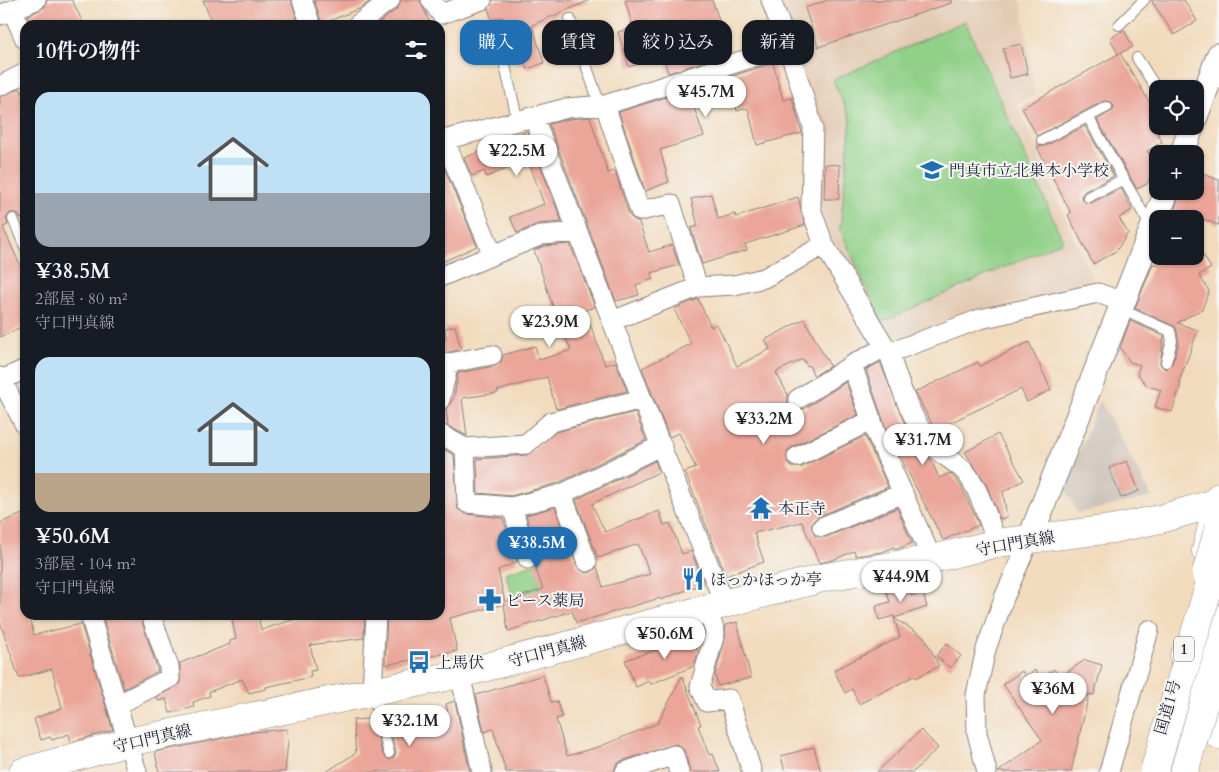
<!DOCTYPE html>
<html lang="ja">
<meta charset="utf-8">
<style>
body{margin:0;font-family:Cardo,"Noto Serif JP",serif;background:#20242c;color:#f1f3f6;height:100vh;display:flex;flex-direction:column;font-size:19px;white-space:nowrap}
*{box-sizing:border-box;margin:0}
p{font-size:16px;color:#9ea1a6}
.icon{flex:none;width:28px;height:28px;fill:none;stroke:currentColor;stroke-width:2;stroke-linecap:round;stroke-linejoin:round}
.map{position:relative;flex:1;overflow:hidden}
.sheet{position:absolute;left:20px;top:20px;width:425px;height:600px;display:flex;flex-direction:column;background:#171b24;border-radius:15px;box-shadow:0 1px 4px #0004}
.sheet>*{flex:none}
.hud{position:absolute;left:460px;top:20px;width:475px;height:45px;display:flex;gap:10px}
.tools{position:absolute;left:1149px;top:80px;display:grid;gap:10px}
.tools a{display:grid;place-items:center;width:55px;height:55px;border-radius:10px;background:#171b24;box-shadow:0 1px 4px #0004;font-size:25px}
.price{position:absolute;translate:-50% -42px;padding:0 11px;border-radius:18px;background:#fff;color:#222;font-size:16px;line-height:32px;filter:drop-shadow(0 1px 2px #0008)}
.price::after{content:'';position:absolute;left:50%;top:30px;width:15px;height:11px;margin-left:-8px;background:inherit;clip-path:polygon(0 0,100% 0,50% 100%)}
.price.on{background:#1f6fb2;color:#fff}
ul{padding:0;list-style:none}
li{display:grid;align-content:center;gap:10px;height:265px;padding:0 15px}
li span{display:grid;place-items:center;height:155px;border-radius:15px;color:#555}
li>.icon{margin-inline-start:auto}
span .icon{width:90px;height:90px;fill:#fffc;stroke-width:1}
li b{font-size:21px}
h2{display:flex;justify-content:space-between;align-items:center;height:60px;padding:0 15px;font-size:21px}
.chip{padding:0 18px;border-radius:15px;background:#171b24;box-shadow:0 1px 4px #0004;font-size:18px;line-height:45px}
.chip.on{background:#1f6fb2;color:#fff}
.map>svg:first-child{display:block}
</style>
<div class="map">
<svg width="1219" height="772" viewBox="0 0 1219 772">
<rect width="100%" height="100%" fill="#f6f6f2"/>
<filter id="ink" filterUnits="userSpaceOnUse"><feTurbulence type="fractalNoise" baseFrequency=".02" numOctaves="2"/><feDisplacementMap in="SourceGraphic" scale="10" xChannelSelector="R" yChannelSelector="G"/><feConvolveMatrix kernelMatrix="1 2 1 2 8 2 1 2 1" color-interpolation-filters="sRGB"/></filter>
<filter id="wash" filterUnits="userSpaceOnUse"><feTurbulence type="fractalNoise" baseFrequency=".0096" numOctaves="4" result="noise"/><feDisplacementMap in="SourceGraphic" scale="20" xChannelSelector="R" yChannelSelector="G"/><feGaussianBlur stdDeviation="1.12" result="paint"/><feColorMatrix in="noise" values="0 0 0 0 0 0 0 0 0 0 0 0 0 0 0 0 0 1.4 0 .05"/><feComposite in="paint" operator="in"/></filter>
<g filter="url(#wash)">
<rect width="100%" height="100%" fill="#f2dbbd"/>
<!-- built -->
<path fill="#e3cbb3" d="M775 0H1021L1035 96 1016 103 1092 279 1075 289 958 316 902 340 889 337 832 239 816 206 823 135Z"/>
<!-- industrial -->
<path fill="#cdc2b9" d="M1100 400 1152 497 1078 513 1065 488Z"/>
<!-- green -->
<path fill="#90d087" stroke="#597961" d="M965 21 1063 241 882 322 840 229 851 120 833 80Z
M539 562 547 586 513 597 505 573Z"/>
<g id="blocks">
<!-- building -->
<path fill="#eba699" d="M47 0H72L84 25H31L27 16 45 7Z
M203 0H291L298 22 288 25H213Z
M314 0H371L363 7 322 24Z
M401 0H420L431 25H376L397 9Z
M493 0H588V1L532 25 544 63 527 69 524 62 519 64 502 17 492 20 488 9Z
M625 0H712L731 53 668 73 663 56 629 67 618 32 633 27Z
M828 0H951V3L818 47 805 8Z
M1151 0H1184L1197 21 1174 35Z
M1124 30 1133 47 1118 54 1110 38Z
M1021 44 1028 74 1010 78 1003 48Z
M1120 53 1158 116V134L1162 142 1147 151 1155 163 1147 184 1137 189 1097 120 1112 111 1114 107 1111 102 1104 101 1037 136 1022 108Z
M773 63 783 100 792 98 802 133 757 145 748 108 737 111 733 96 694 108 704 136 660 150 669 182 645 191 619 112Z
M20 88 25 97V217L21 219 17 213H10L6 218 8 225 3 227 25 276V325L0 337V97Z
M590 117 608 173 615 171 629 215 633 219 639 222 649 252 672 245 679 265 651 273 653 279 636 285 639 295 616 301 549 124 569 119Z
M1085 126 1114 176 1085 191 1081 196 1082 200 1091 203 1121 188 1132 210 1119 218 1128 233 1116 251 1093 264 1068 215 1071 213 1037 147 1045 146Z
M527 131 562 222 538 224 517 233 510 217 544 204 528 160 487 177 484 171 472 176 464 158Z
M440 158 477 246 440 263Z
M825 164 840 165 839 199H824Z
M1195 171 1219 180V225L1175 209 1180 191H1195Z
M711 194 718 219 735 214 736 217 798 197 805 225 745 244 747 250 702 264 691 228 698 226 691 199Z
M570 244 595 307 585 310 605 365 616 362 627 391 556 409 547 377 497 391 498 393 462 398 467 436 448 426 446 409 454 398 458 373 495 366 500 363 503 355 535 346 539 360 571 350 555 313 534 250 545 246Z
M1171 256H1204L1211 268 1199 275 1209 291 1202 309 1177 323 1198 330 1179 382 1181 383 1172 412 1155 407 1161 390 1147 386 1137 373 1140 365 1130 362 1120 348 1130 321 1164 336 1160 364 1165 369 1172 364 1179 342 1176 327 1135 308 1153 264 1156 265Z
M698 299 711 327 717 324 737 366 770 349 765 340 804 319 830 366 814 376 809 365 807 366 803 359 776 372 788 395V405L792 409H804L846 382 858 415 792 447 787 451V462L791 467H802L865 436 888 487 817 517 811 526 815 536 826 537 897 508 912 543 898 549H895L894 547 882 552 856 556 854 551 833 560 819 563 802 522 754 533 764 562 726 576 685 472 696 468 679 433 669 437 642 368 691 344 674 309Z
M455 326 461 349 442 354 440 340 446 339 445 328Z
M1029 342 1051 390 1027 402 1021 389 935 430 915 392 978 362 980 366Z
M880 362 907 429 922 451 931 460 939 478 950 473 961 486 979 525 943 540 886 429 866 370Z
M635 412 646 440 558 483 511 496 478 493 477 459 527 455 556 432Z
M998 434 1024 480 1003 492 1007 517 1000 519 985 482 965 452Z
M440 447 454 455 458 509 466 514 503 518 517 562 498 570 505 602 543 589 535 567 539 562V556L526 515 555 507 577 566 586 573 591 572 597 567 603 587 650 574 638 544 598 558 576 500 655 461 659 472 592 504 605 532 659 511 664 525 670 523 682 554 691 551 704 583 661 600 660 598 576 623 572 611 508 631 504 604 450 618 457 651 385 665 387 615H440Z
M1127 461 1139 491 1121 498 1109 468Z
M25 513V615H29L34 635 81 624 113 730 71 742 69 734 52 740 50 737 41 740 34 719 62 708 52 669 19 678 0 622V523Z
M899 586 909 587 911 596 923 593 927 607 894 618V616L879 620 876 606 890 602 886 590Z
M102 615H140L158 671 124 689Z
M231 615H258L261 630 308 615H365L364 638 310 645 316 670 310 671 311 677 266 687V689L249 693 242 679 209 692 210 696 193 702 194 707 170 713 166 699 158 701 157 697 180 684V663L230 644V641L236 639Z
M894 618 925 638 939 666 916 678 914 676 859 704 852 689 845 693 834 670 900 637Z
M737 622 751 678 718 686 715 675 726 636 725 625Z
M692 629 698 653 694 666 651 684 649 681 636 687 625 660 675 644 673 634Z
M947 643 961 656 950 668 936 656Z
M1085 660 1102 665 1094 695 1089 694 1071 772H998L1042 740 1003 684 1022 671 1026 677 1035 670 1041 679 1054 669 1060 677Z
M543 675 551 702 557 701 562 717 556 719 567 756 601 746 658 723 682 676 701 725 698 726 709 755 713 754 720 772H690L685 751 676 744 621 761 616 765 614 772H506L493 729 484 732 476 695Z
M455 701 470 772H326L356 753 353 720 367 719 374 724 383 755 390 760 394 757 396 752 388 723 394 714 405 712 408 729 449 719 446 704Z
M287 729 288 741 285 772H159L155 752 254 732Z
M921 730 938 748 913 772H877Z
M814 747 821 772H785L781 756Z"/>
</g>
</g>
<g filter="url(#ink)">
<use href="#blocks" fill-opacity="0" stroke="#8a7e7c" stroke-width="1"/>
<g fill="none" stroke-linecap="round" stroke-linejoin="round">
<defs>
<path id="service" d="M570 19 600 105
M1119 25 1144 0
M496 27 518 122
M1137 58 1158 91
M1088 117 1151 227
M1042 140 1107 107
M1088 197 1124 179
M13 219 25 247
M1122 310 1170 331 1172 341 1166 362
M373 693 389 753"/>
<path id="minor" d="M302 0 311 25
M431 0 441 14 482 0
M771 0 788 46 813 127 811 209 824 245 889 353 980 319 1098 293 1125 303
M12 10 25 39
M0 15 36 0
M357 25 390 0
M0 86 25 73
M605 105 640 211 671 204 698 287
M534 118 642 399 725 605
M444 139 493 255 542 235 578 232
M440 141 567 108 605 105 788 46
M440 277 493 255
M612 321 698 287 734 285 764 278 824 245
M889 353C899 383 910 418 931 444 941 456 956 461 966 473 979 487 990 525 997 543
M852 365 876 433 932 559
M0 377 25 425
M0 381 25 369
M798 399 852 365 885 347
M440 400 449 363 492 355
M440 434 465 448 526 444 551 422 642 399
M465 448 467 503 512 507 562 494 662 445
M797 457 872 420
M562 494 587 562
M512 507 528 559
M822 527 903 493
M708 609 715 633 700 687 707 702 729 699 752 772
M90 615 137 772
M460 674 482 772
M372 691 376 615
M117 705 170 678 169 667 151 615
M625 772 674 755 679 772
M987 772 977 733 976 695 986 649 1004 598 1030 538
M1109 772 1149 630"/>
<path id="tertiary" d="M1195 118 1219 55
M1182 154 1192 126
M1030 538 1167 191"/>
<path id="secondary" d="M23 772 128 742 460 674 826 577 932 559 997 543 1112 529 1160 519 1219 502"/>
<path id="trunk" d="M1206 551 1219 497
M1184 656C1188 692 1199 706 1219 735
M1216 678 1210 658 1219 608"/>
</defs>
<!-- service casing -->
<use href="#service" stroke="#8a7e7c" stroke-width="12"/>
<!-- minor casing -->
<use href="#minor" stroke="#8a7e7c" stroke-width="21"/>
<!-- tertiary casing -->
<use href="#tertiary" stroke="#8a7e7c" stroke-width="26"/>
<!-- secondary casing -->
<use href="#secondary" stroke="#8a7e7c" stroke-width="29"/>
<!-- trunk casing -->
<use href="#trunk" stroke="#8a7e7c" stroke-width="29"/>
<!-- service -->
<use href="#service" stroke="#fff" stroke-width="10"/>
<!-- minor -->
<use href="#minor" stroke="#fff" stroke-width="19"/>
<!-- tertiary -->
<use href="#tertiary" stroke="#fff" stroke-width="24"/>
<!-- secondary -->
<use href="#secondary" stroke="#fff" stroke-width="28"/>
<!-- trunk -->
<use href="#trunk" stroke="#fff" stroke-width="28"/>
<defs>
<path id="trunk-bridge" d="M1206 573 1219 527"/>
<path id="motorway-bridge" d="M1154 772 1219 552
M1184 772 1219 652"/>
</defs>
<!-- trunk-bridge casing -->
<use href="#trunk-bridge" stroke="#8a7e7c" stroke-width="29" stroke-linecap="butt"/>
<!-- motorway-bridge casing -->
<use href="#motorway-bridge" stroke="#8a7e7c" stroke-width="29" stroke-linecap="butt"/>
<!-- trunk-bridge -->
<use href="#trunk-bridge" stroke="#fff" stroke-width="28"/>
<!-- motorway-bridge -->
<use href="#motorway-bridge" stroke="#fff" stroke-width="28"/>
</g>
</g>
<!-- icons -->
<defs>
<symbol id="school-bare" viewBox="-9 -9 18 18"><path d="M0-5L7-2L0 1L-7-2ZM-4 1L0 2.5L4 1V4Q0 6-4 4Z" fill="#1f6fb2" stroke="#f6f6f2" stroke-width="2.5" paint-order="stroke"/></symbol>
<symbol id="temple-bare" viewBox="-9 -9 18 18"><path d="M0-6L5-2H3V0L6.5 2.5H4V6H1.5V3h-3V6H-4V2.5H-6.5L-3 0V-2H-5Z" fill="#1f6fb2" stroke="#f6f6f2" stroke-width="2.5" paint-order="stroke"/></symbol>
<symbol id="restaurant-bare" viewBox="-9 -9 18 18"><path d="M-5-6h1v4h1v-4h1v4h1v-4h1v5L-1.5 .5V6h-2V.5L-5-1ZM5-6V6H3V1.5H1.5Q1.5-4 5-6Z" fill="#1f6fb2" stroke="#f6f6f2" stroke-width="2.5" paint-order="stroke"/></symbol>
<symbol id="pharmacy-bare" viewBox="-9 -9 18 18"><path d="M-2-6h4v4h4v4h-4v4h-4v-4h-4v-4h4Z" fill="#1f6fb2" stroke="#f6f6f2" stroke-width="2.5" paint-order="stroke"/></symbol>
<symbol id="bus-bare" viewBox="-9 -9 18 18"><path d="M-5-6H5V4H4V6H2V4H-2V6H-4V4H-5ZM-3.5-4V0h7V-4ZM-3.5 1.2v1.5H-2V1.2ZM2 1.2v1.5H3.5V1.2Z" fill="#1f6fb2" stroke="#f6f6f2" stroke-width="2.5" paint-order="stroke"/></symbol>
</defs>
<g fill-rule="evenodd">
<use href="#school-bare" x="916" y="154" width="32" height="32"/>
<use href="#temple-bare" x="745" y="492" width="32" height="32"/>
<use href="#restaurant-bare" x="677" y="563" width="32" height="32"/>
<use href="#pharmacy-bare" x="474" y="584" width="32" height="32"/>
<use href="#bus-bare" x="403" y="646" width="32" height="32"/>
</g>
<g text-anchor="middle" stroke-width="4" stroke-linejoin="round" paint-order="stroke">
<!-- shield labels -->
<rect fill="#f6f6f2" stroke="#626272" stroke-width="1" x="1174" y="636.5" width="20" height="25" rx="4"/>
<g font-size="15" font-weight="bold" fill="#22223b">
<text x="1184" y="654">1</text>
</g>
<!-- poi labels -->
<g font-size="16" fill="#22223b" stroke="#f6f6f2" text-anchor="start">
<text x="949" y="176">門真市立北巣本小学校</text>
<text x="778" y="514">本正寺</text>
<text x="710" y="585">ほっかほっか亭</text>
<text x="506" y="606">ピース薬局</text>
<text x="436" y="668">上馬伏</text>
</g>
<!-- street labels -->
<g font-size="16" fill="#22223b" stroke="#f6f6f2">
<text transform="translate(1015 543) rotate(-10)" y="6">守口門真線</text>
<text transform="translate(547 651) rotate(-15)" y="6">守口門真線</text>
<text transform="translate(1167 707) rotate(-74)" y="6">国道1号</text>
<text transform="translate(152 738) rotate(-13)" y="6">守口門真線</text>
</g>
</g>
</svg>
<div class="tools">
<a><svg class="icon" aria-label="locate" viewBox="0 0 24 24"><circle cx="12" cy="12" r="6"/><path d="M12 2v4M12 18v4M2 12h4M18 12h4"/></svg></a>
<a>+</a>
<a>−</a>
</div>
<b class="price" style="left:706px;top:118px">¥45.7M</b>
<b class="price" style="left:517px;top:177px">¥22.5M</b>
<b class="price" style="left:550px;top:348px">¥23.9M</b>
<b class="price" style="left:764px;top:445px">¥33.2M</b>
<b class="price" style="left:923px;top:466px">¥31.7M</b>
<b class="price on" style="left:537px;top:569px">¥38.5M</b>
<b class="price" style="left:901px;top:603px">¥44.9M</b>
<b class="price" style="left:665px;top:660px">¥50.6M</b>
<b class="price" style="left:1053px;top:715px">¥36M</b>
<b class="price" style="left:410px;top:747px">¥32.1M</b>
<div class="hud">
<a class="chip on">購入</a>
<a class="chip">賃貸</a>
<a class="chip">絞り込み</a>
<a class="chip">新着</a>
</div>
<section class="sheet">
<h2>10件の物件<svg class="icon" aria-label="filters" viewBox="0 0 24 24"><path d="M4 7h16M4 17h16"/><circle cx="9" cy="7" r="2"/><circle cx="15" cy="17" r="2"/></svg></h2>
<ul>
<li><span style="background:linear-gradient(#bfe0f5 65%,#9aa5b1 0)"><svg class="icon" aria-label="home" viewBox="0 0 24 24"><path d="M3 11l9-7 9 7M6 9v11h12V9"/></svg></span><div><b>¥38.5M</b><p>2部屋 · 80 m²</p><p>守口門真線</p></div></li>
<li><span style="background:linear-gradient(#bfe0f5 75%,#b9a48a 0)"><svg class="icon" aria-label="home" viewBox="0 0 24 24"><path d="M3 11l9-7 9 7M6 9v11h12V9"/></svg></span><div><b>¥50.6M</b><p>3部屋 · 104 m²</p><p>守口門真線</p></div></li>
</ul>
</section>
</div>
